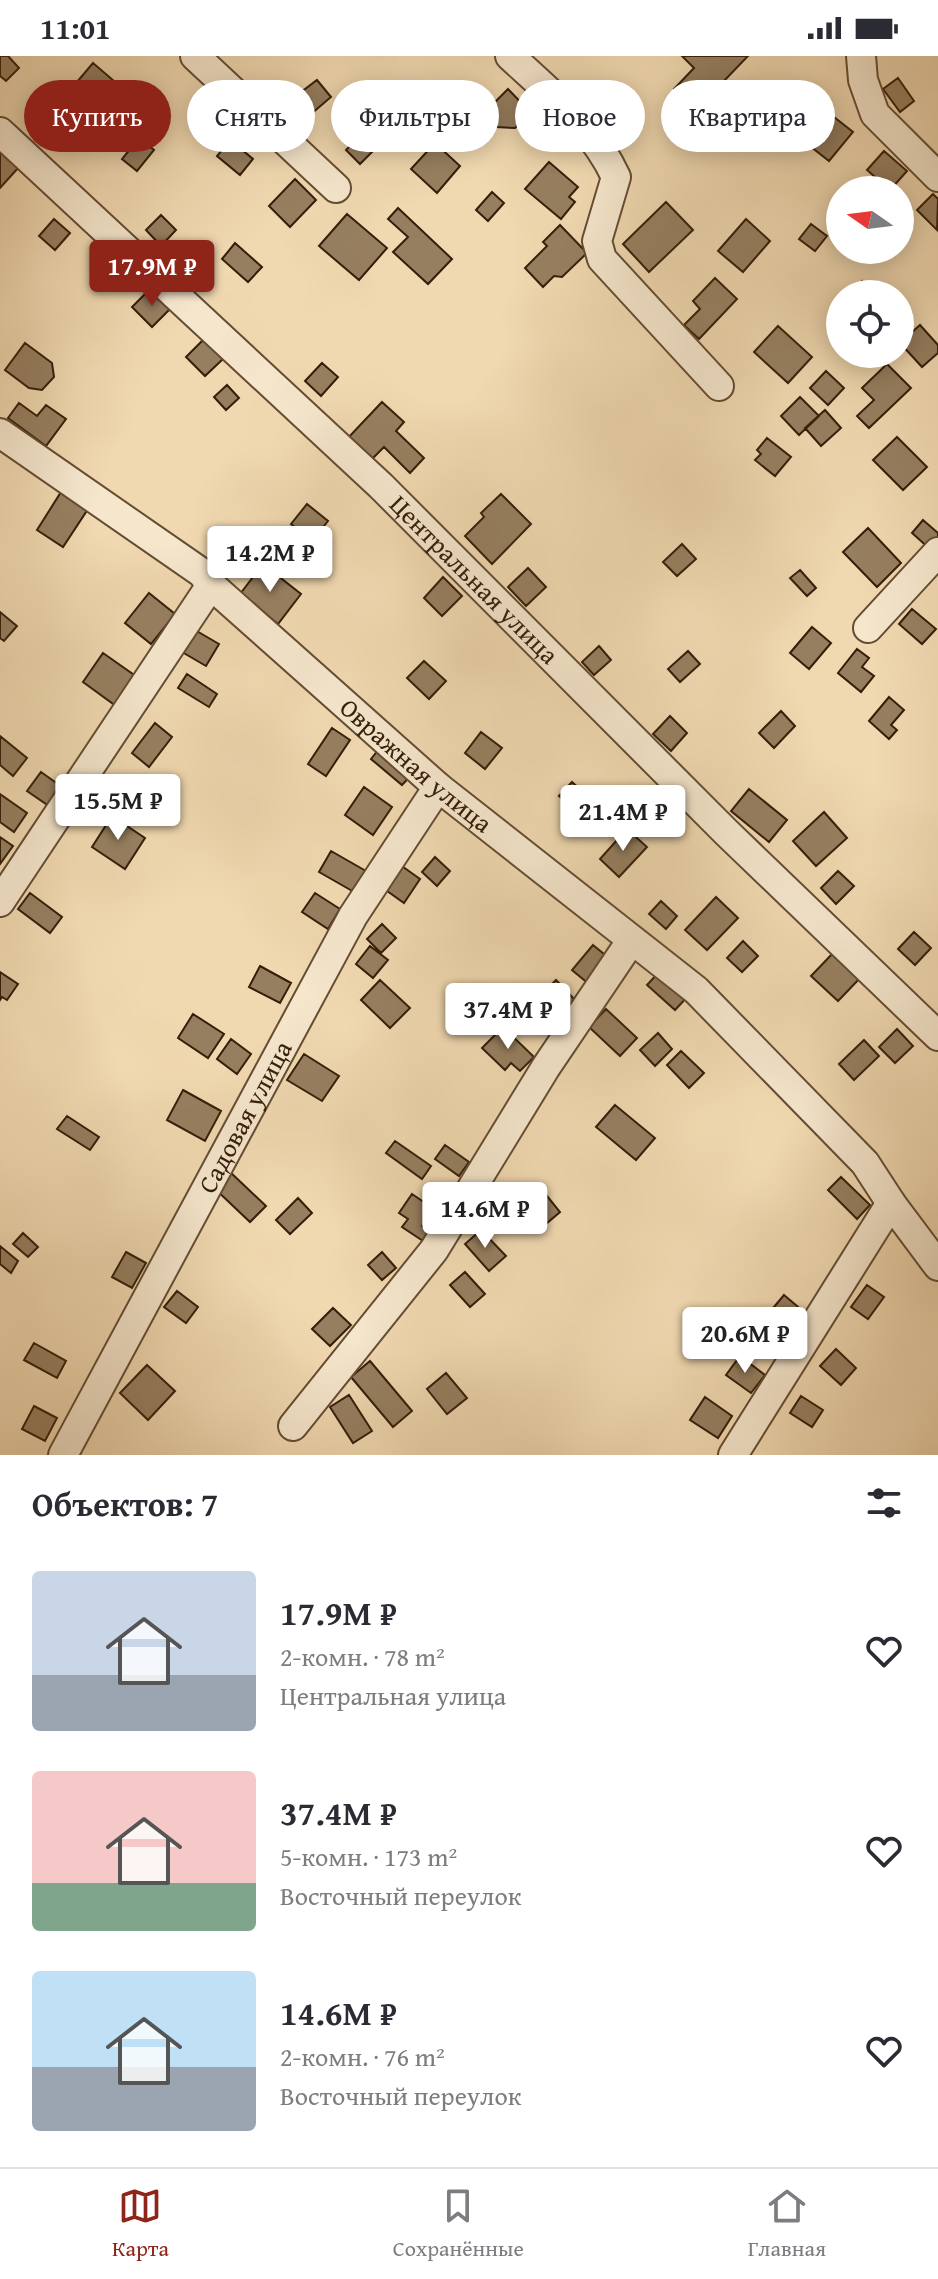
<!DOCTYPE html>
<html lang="ru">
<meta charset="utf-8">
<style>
body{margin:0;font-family:"Gentium Book Plus",serif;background:#f2f2f3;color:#2b2b33;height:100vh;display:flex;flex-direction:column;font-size:30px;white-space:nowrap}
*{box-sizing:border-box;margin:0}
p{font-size:26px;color:#7c7c81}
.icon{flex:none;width:44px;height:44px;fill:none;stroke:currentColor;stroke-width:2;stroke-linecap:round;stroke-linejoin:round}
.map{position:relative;height:1399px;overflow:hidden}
.side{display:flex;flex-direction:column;background:#fff;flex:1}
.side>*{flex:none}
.banner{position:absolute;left:24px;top:24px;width:890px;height:72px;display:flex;gap:16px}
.needle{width:52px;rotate:284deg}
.buttons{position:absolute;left:826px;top:120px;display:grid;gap:16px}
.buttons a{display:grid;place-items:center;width:88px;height:88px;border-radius:50%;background:#fff;box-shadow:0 4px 20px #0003;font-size:40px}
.price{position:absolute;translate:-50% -68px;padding:0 18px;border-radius:8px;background:#fff;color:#222;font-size:26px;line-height:52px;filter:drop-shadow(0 2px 4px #0008)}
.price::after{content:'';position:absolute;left:50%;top:48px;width:24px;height:18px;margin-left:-12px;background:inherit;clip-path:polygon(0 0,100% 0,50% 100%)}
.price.current{background:#8f2418;color:#fff}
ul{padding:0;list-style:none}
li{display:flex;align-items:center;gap:24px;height:200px;padding:0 32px}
li span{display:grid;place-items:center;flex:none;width:224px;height:160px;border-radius:8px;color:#555}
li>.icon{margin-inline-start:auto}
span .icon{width:96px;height:96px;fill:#fffc;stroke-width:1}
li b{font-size:34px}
h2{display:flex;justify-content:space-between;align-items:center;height:96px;padding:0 32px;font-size:34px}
.chip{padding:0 28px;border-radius:36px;background:#fff;box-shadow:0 4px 20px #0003;font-size:28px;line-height:72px}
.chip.current{background:#8f2418;color:#fff}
.status{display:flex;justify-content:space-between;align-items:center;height:56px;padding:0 40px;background:#fff;direction:ltr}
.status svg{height:22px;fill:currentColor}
.menu{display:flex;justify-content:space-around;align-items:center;height:112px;border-top:2px solid #e1e1e2;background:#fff;font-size:22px;color:#7c7c81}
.menu a{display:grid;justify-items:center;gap:4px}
.menu .current{color:#8f2418}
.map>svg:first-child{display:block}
</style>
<div class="status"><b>11:01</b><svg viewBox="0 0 49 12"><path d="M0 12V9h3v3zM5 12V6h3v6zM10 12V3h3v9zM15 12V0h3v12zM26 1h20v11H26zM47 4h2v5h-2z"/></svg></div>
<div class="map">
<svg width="938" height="1399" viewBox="0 0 938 1399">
<rect width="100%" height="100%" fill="#f0d8b0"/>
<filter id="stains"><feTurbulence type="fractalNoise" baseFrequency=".0025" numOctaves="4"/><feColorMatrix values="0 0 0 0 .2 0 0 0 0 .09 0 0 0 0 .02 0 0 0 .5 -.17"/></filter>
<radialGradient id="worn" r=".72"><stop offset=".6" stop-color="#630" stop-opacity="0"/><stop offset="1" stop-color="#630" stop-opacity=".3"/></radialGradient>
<!-- building -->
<path fill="#967f60" stroke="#351e09" stroke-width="2" d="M0 0H8L19 12 6 25 0 20Z
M682 0H748L696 54 674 33 694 12Z
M93 7 114 25 98 44 77 26Z
M898 22 914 45 900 56 883 33Z
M317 24 331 41 311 58 296 40Z
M508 33 531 57 515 72 496 71 483 58Z
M206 50 224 65 211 81 193 66Z
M834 61 853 76 829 105 810 90Z
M367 73 380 88 360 108 346 94Z
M139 82 154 94 137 115 122 103Z
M230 84 253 103 240 119 217 100Z
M435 87 460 110 437 137 411 113Z
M0 93 19 111 0 132Z
M884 95 907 115 890 134 867 114Z
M549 106 578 131 569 141 575 146 561 163 525 133Z
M295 123 316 144 290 171 269 150Z
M492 136 504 147 488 165 476 154Z
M933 138 938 143 937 174 917 154Z
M666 146 693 174 649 216 623 188Z
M398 152 452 203 428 228 393 196 408 181 388 163Z
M347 158 387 192 359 224 319 190Z
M161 159 176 174 161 190 146 174Z
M54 163 70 177 55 194 39 180Z
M746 163 770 185 743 216 718 195Z
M811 168 827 180 815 195 799 183Z
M560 169 587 197 562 221 554 220 543 231 525 212 547 190 543 186Z
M235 187 262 211 248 226 222 203Z
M715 222 737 243 699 283 684 269 700 253 693 245Z
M862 225 875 238H851Z
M151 232 171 252 152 271 132 251Z
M920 269 938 289V297L922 311 900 287Z
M778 270 812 301 788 327 754 296Z
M204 283 223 303 205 320 186 301Z
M25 287 52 307 54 321 42 334 29 332 5 314Z
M322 307 338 321 321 340 305 325Z
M887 308 911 332 869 372 857 360 874 344 862 332Z
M826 315 844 332 828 349 810 332Z
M227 329 239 342 226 354 214 341Z
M800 341 819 360 799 379 781 360Z
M382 346 404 366 396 375 424 402 410 417 384 391 370 405 347 383Z
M19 347 37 360 46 349 66 363 46 390 8 362Z
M825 354 841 372 821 390 805 372Z
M897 381 927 411 903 434 873 404Z
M767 382 791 401 775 420 755 404 761 398 757 394Z
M61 436 88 453 63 491 37 474Z
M501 438 531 468 492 508 465 480 484 461 481 457Z
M307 448 328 465 312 485 291 468Z
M923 464 938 477V486L931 494 912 477Z
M868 472 901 507 877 531 843 496Z
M682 488 696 503 677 520 663 506Z
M263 508 301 538 278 568 240 538Z
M528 512 546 531 526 550 508 531Z
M800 514 816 532 807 540 790 522Z
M443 521 462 540 442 560 424 542Z
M149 537 175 558 151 588 125 567Z
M912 553 936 573 922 588 899 568Z
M0 556 17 570 4 585 0 582Z
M812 571 831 587 809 613 790 597Z
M195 574 219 588 206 610 182 596Z
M599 590 611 604 594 619 582 606Z
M857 593 869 602 862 611 874 620 861 636 838 617Z
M688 595 700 608 680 626 668 613Z
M103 597 137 621 116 650 83 626Z
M424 605 446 625 429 643 407 622Z
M187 618 217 638 209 651 178 632Z
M889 641 904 654 891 669 897 674 889 683 869 665Z
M781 655 795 670 774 692 759 677Z
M670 660 687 677 671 695 653 678Z
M155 667 172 681 149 711 132 697Z
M332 672 350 684 326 720 308 708Z
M481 676 502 692 485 713 465 697Z
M0 680 27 702 13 720 0 709Z
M383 688 415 715 402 729 371 703Z
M41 716 62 731 49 750 27 735Z
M572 726 590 742 577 756 559 740Z
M364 731 392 751 373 779 345 759Z
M749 733 787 764 769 786 731 755Z
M0 738 27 757 14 776 0 766Z
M824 756 847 782 816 810 793 785Z
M112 760 145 782 125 813 92 791Z
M627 773 647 791 619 821 600 803Z
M0 781 13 790 0 808Z
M331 795 366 815 354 836 319 816Z
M435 801 450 815 437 830 422 816Z
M399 808 420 823 404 847 383 832Z
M838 815 854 830 836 848 821 832Z
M30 837 62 861 50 877 18 853Z
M315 837 340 853 328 873 302 856Z
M716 841 738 862 707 894 685 874Z
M661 845 677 860 666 873 649 858Z
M382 868 396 882 381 897 367 883Z
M914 876 931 892 915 909 898 893Z
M743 885 758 900 742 916 727 902Z
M593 889 610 903 589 928 572 914Z
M370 890 388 904 373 922 356 908Z
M835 895 862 920 838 945 811 920Z
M260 910 291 927 280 947 249 931Z
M661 914 689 939 675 954 647 929Z
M0 916 18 928 7 944 2 941 0 944Z
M380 924 410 952 390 972 361 944Z
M556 924 575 944 561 958 568 965 560 973 534 946Z
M606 953 637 982 620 1000 589 971Z
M193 958 224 978 208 1002 178 982Z
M503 971 534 1001 520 1015 511 1007 505 1014 482 992Z
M897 973 913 990 895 1007 879 991Z
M658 977 672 993 655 1010 640 994Z
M231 983 251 998 237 1018 217 1003Z
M864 984 879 1000 854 1024 839 1008Z
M681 995 704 1017 689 1032 667 1009Z
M304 998 339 1020 322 1045 287 1024Z
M183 1034 221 1055 205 1085 167 1064Z
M615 1049 655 1082 636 1104 596 1071Z
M67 1060 99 1081 90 1094 57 1073Z
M395 1085 431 1110 422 1123 386 1097Z
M445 1089 469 1106 459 1120 435 1103Z
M229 1115 266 1150 250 1166 213 1131Z
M841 1121 870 1149 857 1163 828 1134Z
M539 1130 560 1156 547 1167 525 1142Z
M412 1138 434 1153 422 1170 430 1176 423 1185 402 1171 408 1163 399 1157Z
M298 1142 312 1157 290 1178 276 1164Z
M481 1174 506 1200 489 1215 465 1188Z
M23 1177 38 1191 28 1201 13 1188Z
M0 1190 18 1205 11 1217 0 1208Z
M126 1196 146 1207 132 1232 112 1221Z
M382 1196 396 1212 382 1224 368 1209Z
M465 1216 485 1238 470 1251 450 1229Z
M867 1229 884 1241 868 1263 851 1251Z
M177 1235 198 1251 186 1267 164 1251Z
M784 1239 803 1255 783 1279 764 1263Z
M333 1252 351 1269 330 1290 312 1273Z
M34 1287 66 1305 57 1322 24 1304Z
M836 1293 856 1312 841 1329 820 1310Z
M740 1300 765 1319 751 1337 726 1319Z
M370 1305 412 1355 393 1371 351 1321Z
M147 1309 175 1335 148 1364 120 1337Z
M446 1317 467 1342 447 1358 427 1333Z
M349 1339 372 1375 353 1387 330 1351Z
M801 1340 823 1354 812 1371 790 1357Z
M705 1341 732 1360 718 1382 690 1364Z
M34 1350 57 1362 45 1385 22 1373Z"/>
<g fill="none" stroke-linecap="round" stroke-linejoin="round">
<defs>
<g id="minor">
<path d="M195 0 336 132"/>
<path d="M510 0C550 37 593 71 616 121L597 185 602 203 719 330"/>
<path d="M861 0 863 24 875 58 938 121"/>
<path id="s1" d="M0 76 381 430 726 776 938 980"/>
<path id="s2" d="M0 377 202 517 211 529 438 731 696 934 865 1107 891 1147 938 1210"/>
<path d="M868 572 938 496"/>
<path d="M0 846 211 529"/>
<path d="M293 1370 434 1194 546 1011 631 885"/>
<path id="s3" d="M63 1399 353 860 438 731"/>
<path d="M733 1399 891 1147"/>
</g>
</defs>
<!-- minor casing -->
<use href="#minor" stroke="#644c33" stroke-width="32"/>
<!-- minor -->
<use href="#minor" stroke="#f5e6cc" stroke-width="28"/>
</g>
<g text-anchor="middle" stroke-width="7" stroke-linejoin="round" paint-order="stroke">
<!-- street labels -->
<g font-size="26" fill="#351e09" stroke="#f5e6cc">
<text dy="9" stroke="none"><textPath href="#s1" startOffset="652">Центральная улица</textPath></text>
<text dy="9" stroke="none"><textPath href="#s2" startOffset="534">Овражная улица</textPath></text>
<text dy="9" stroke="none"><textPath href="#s3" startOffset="384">Садовая улица</textPath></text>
</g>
</g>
<rect width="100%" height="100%" filter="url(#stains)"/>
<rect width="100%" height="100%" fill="url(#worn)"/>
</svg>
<div class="buttons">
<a><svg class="needle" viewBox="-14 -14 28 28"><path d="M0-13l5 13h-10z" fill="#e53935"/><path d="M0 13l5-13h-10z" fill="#7c7c81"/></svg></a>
<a><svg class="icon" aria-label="locate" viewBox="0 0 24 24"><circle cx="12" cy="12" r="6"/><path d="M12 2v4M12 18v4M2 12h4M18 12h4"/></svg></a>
</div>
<b class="price current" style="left:152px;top:252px">17.9M ₽</b>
<b class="price" style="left:270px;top:538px">14.2M ₽</b>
<b class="price" style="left:118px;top:786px">15.5M ₽</b>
<b class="price" style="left:623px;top:797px">21.4M ₽</b>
<b class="price" style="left:508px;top:995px">37.4M ₽</b>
<b class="price" style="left:485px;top:1194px">14.6M ₽</b>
<b class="price" style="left:745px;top:1319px">20.6M ₽</b>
<div class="banner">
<a class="chip current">Купить</a>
<a class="chip">Снять</a>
<a class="chip">Фильтры</a>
<a class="chip">Новое</a>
<a class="chip">Квартира</a>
</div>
</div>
<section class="side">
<h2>Объектов: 7<svg class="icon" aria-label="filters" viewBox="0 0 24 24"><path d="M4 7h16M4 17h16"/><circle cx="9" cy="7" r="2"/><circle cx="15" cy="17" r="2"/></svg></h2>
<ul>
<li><span style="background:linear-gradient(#c9d6e8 65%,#9aa5b1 0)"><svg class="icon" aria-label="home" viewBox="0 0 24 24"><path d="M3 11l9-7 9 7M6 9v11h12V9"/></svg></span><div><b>17.9M ₽</b><p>2-комн. · 78 m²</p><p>Центральная улица</p></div><svg class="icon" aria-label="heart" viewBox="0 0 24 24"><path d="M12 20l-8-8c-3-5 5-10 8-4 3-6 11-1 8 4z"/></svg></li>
<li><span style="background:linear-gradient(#f6c9c9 70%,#7fa58c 0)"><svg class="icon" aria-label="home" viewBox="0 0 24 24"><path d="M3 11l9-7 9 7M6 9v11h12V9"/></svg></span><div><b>37.4M ₽</b><p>5-комн. · 173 m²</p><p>Восточный переулок</p></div><svg class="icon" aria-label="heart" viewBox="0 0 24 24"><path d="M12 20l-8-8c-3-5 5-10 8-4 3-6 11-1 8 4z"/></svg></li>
<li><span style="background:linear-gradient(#bfe0f5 60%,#9aa5b1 0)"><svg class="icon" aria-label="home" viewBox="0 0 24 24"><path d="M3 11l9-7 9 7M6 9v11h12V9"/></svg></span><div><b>14.6M ₽</b><p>2-комн. · 76 m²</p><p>Восточный переулок</p></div><svg class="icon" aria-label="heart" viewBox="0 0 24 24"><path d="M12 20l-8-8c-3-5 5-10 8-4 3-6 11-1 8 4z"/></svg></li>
</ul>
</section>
<nav class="menu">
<a class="current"><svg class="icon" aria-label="map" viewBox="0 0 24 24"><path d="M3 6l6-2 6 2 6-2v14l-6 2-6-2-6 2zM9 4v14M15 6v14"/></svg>Карта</a>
<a><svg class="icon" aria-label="saved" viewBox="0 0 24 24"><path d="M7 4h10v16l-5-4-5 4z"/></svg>Сохранённые</a>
<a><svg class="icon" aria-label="home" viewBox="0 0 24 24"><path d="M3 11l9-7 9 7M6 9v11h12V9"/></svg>Главная</a>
</nav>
